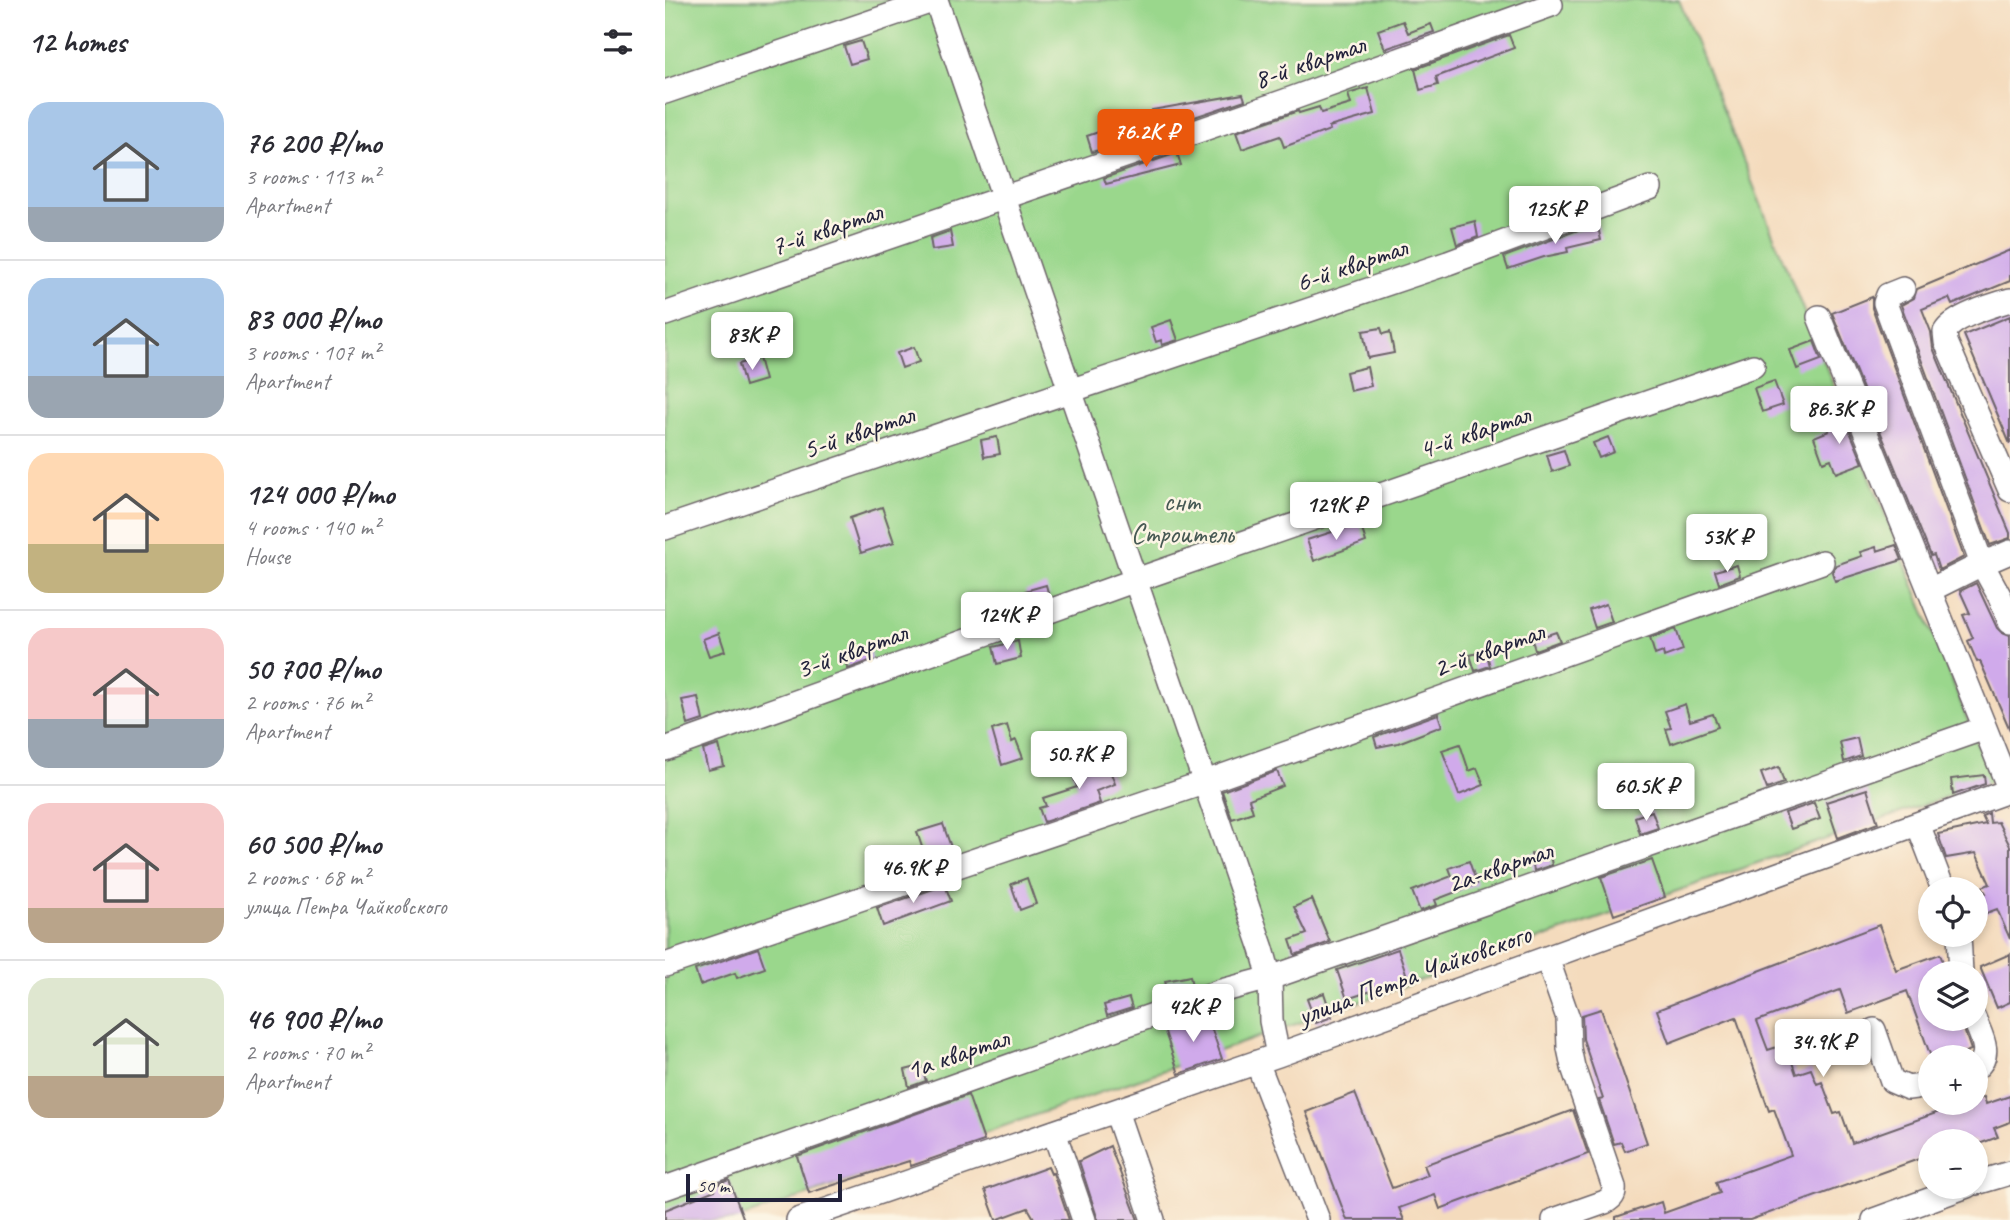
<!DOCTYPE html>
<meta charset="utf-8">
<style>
body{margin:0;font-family:Caveat,sans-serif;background:#f7f7f7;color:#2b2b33;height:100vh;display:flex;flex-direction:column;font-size:26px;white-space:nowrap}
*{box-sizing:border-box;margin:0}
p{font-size:23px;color:#7c7c81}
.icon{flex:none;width:38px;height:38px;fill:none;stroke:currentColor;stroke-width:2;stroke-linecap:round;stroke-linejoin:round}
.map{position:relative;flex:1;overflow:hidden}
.details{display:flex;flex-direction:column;background:#fff;width:665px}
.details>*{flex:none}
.buttons{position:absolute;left:1253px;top:877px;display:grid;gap:14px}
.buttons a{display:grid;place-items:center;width:70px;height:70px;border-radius:50%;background:#fff;box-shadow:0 4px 10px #0003;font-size:35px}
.scale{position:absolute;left:21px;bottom:18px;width:156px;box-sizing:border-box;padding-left:7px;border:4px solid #22223b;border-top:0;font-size:19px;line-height:24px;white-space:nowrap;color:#22223b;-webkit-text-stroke:5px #fcf5e5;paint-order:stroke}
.price{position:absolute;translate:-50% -60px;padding:0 16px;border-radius:7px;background:#fff;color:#222;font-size:23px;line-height:46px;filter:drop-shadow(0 2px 4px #0008)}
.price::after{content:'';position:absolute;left:50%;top:42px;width:21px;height:16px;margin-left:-10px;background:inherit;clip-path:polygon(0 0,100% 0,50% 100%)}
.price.on{background:#ea580c;color:#fff}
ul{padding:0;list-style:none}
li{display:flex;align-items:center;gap:21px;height:175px;padding:0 28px}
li+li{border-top:2px solid #e1e1e2}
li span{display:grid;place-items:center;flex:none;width:196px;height:140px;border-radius:21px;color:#555}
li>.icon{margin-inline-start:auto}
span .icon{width:84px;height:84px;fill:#fffc;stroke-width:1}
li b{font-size:30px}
h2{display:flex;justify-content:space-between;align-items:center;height:84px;padding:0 28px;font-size:30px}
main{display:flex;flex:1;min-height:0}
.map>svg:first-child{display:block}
</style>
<main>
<section class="details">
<h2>12 homes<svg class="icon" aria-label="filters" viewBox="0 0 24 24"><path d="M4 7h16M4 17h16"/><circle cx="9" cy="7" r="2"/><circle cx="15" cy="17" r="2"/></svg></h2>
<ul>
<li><span style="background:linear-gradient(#a9c7e8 75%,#9aa5b1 0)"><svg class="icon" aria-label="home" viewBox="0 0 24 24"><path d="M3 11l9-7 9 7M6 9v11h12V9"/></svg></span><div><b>76 200 ₽/mo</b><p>3 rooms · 113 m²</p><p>Apartment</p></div></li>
<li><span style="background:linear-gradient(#a9c7e8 70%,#9aa5b1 0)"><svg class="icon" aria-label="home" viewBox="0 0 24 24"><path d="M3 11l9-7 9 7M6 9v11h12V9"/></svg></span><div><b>83 000 ₽/mo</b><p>3 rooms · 107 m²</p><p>Apartment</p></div></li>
<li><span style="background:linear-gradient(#ffd9b3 65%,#c2b280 0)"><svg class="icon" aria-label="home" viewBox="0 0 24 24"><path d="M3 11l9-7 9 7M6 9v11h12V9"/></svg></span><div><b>124 000 ₽/mo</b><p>4 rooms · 140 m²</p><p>House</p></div></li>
<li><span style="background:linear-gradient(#f6c9c9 65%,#9aa5b1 0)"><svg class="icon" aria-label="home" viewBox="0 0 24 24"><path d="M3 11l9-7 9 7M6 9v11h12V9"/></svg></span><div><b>50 700 ₽/mo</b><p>2 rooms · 76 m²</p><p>Apartment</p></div></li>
<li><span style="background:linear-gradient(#f6c9c9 75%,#b9a48a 0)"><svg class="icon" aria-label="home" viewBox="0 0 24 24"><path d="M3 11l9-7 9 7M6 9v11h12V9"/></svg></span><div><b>60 500 ₽/mo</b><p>2 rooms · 68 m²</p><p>улица Петра Чайковского</p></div></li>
<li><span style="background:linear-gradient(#dfe7d0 70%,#b9a48a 0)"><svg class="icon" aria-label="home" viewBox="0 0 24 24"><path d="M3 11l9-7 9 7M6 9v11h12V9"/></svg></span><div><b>46 900 ₽/mo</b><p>2 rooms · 70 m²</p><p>Apartment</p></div></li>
</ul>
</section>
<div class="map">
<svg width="1345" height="1220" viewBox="0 0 1345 1220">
<rect width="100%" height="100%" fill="#fcf5e5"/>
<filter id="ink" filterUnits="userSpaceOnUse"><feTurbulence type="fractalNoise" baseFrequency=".0143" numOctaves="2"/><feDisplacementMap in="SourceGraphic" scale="14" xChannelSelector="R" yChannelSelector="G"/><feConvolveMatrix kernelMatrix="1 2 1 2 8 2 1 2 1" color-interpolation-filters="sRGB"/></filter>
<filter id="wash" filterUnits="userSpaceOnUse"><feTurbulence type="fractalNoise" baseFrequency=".00686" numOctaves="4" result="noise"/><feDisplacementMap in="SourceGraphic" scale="28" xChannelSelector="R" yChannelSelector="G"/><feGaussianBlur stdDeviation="1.57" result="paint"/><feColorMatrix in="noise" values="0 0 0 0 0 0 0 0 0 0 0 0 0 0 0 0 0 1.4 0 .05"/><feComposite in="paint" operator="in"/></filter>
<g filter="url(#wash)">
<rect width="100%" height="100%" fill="#f4dbbd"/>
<!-- green -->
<path fill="#9ad78c" stroke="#5e7c64" stroke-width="2" d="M0 0H1014L1327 781 70 1220H0Z"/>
<g id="blocks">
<!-- building -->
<path fill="#d0aaeb" d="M738 21 743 33 766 24 769 32 720 49 713 30Z
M844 35 849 48 771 77 773 85 755 90 750 69Z
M196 41 202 59 185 64 179 46Z
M703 88 710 114 664 127 665 130 619 147 615 136 577 149 571 132 633 111 634 113 654 107 656 113 686 104 683 94Z
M578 94 580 100 491 130 487 110Z
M445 128 450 145 427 152 422 136Z
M512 153 516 165 441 184 439 178Z
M810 221 813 237 792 245 787 227Z
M932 223 936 240 902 248 903 252 879 257 843 269 839 257Z
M285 231 288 247 267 250 265 238Z
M1345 250V281L1287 305 1284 298 1257 309 1266 332 1268 348 1345 533V538L1325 545 1236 305 1249 298 1252 289Z
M1207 297V308L1299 557 1274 570 1269 555 1266 556 1167 313Z
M1345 316V444L1299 335Z
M506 320 513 340 497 345 496 340 491 342 486 327Z
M716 328 718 334 725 332 729 353 703 358 698 331Z
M1149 341 1156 360 1132 369 1125 350Z
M249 347 254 362 237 368 232 353Z
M94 358 100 380 80 386 74 364Z
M702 367 706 386 685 391 681 372Z
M1109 381 1118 405 1097 412 1089 388Z
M1179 417 1198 463 1171 473 1166 459 1158 462 1149 437 1164 431 1161 424Z
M332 437 335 454 319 457 316 440Z
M943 437 949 452 934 458 928 443Z
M899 450 904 466 887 472 882 455Z
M217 507 229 542 196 553 185 518Z
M695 523 701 542 649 561 642 540Z
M1231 545 1237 560 1170 581 1167 572 1171 565 1197 556 1195 552 1211 547 1212 551Z
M1072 565 1075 576 1054 584 1050 571Z
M1311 583 1332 628 1337 633 1345 636V730L1315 661 1312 662 1303 641 1308 638 1298 615 1305 613 1295 591Z
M381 585 384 596 364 604 360 591Z
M941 604 947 622 930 628 924 610Z
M1011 629 1018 650 999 657 998 652 990 655 985 638Z
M891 632 895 641 870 650 867 640Z
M54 633 60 651 44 656 38 639Z
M353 641 356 658 332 664 328 647Z
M205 650 207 660 183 669 180 655Z
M821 651 825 666 810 671 805 655Z
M33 697 38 720 23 725 17 700Z
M1020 704 1025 721 1048 714 1053 727 1006 744 1001 729 1006 728 1000 711Z
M773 714 777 726 733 743 712 747 709 737Z
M342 725 347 742 351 740 358 758 337 765 327 730Z
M1192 738 1196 756 1179 762 1175 742Z
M795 744 804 771 812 768 819 785 794 795 777 750Z
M54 745 59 766 43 770 38 750Z
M440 757 450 784 431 791 435 803 379 822 374 808 381 806 378 798 412 787 406 769Z
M1114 767 1119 783 1102 789 1096 773Z
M612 771 618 786 584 799 588 812 567 819 557 791Z
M1319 775 1320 784 1288 795 1286 779Z
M1202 789 1213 823 1173 838 1161 802Z
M1149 803 1155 819 1126 829 1120 813Z
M987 811 993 828 975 834 970 817Z
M1324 813 1325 823 1333 822 1345 846V939L1332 909 1311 917V896L1321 893 1317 887 1325 884 1311 853 1281 858 1273 834 1321 824 1317 816Z
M278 824 288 853 262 862 252 832Z
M884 850 887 865 869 871 866 854Z
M987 860 1000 897 949 915 936 877Z
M804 861 812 884 770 900 772 905 755 911 747 891 787 876 784 868Z
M362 878 371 904 355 910 346 884Z
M280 885 286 901 218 926 212 908Z
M647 899 665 942 630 955 625 940 642 934 629 907Z
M1214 925 1231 970 1275 954 1282 973H1265V1018H1295L1306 1050 1287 1057H1266L1242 991 1183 1013 1175 990 1092 1021 1103 1050 1121 1044 1131 1074 1146 1069 1152 1084 1157 1082 1169 1114 1176 1112 1187 1143 1302 1102H1311V1100L1319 1097 1321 1104 1345 1096V1122L1329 1128 1333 1137 1311 1145V1141H1265V1155L1085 1220H951V1217L996 1202 999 1213 1055 1193 1051 1182 1126 1155 1109 1109 1104 1111 1071 1017 1004 1043 992 1010Z
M93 948 100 968 72 978 70 973 35 985 30 970Z
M733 949 743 979 682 999 672 970Z
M1345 954V1002L1332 1008 1315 967Z
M525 976 527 986 503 995 500 981Z
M659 993 667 1017 651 1023 642 999Z
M464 998 467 1008 442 1016 439 1005Z
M936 1009 982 1143 960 1151 956 1142 949 1144 934 1100 938 1099 918 1039 917 1015Z
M534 1014 535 1017 542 1015 557 1059 514 1074 499 1029Z
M256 1066 261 1081 244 1087 240 1070Z
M690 1093 727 1188 763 1175 759 1165 908 1110 923 1154 775 1209 770 1195 734 1208 739 1220H682L641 1112Z
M303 1095 319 1141 246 1166 244 1161 144 1193 132 1156Z
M445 1146 473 1220H433L414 1161Z
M383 1167 386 1174 388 1173 404 1220H370L363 1208 331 1220 320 1190Z
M64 1180 79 1220H0V1210L50 1190 48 1186Z"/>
</g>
</g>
<g filter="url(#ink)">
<use href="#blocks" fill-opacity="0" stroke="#6c6368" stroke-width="2"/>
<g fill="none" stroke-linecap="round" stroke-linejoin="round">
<defs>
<path id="minor" d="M271 0 597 949 605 978 606 1021 613 1055
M0 92 270 0
M1238 289 1223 295 1220 303 1317 564 1265 590
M1345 300C1328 305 1288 317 1280 332L1281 342 1345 490
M0 314 620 101 886 5
M1154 317 1320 728 1343 786 1342 790 1345 791
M0 528 783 263 985 188
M1345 552 1317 564 1335 597 1345 622
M0 749 471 580 1088 366
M1253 824 1278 889
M1294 934 1296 973
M882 958 903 1018 904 1048 908 1067 949 1187C950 1195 947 1198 940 1202L889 1220
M0 965 538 783 1157 562
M1309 1018C1316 1036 1328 1054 1311 1068
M1209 1030 1227 1081 1243 1088 1265 1085
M592 1062 653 1220
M451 1111 488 1220
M389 1132 419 1220
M1311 1183 1345 1173
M0 1188 556 991 605 978 1320 728
M133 1220 613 1055 1335 794 1342 790
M1209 1220 1302 1186"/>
</defs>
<!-- minor casing -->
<use href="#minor" stroke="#6c6368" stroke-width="26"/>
<!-- minor -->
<use href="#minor" stroke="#fff" stroke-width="23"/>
</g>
</g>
<g text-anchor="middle" stroke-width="5" stroke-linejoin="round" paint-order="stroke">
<!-- street labels -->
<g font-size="28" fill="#22223b" stroke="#fcf5e5">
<text transform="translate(644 61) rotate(-19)" y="10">8-й квартал</text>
<text transform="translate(161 228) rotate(-19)" y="10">7-й квартал</text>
<text transform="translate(686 264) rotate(-19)" y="10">6-й квартал</text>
<text transform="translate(193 431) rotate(-19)" y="10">5-й квартал</text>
<text transform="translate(809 431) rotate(-19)" y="10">4-й квартал</text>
<text transform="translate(823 649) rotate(-20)" y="10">2-й квартал</text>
<text transform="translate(186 650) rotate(-20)" y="10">3-й квартал</text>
<text transform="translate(834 866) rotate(-19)" y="10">2а-квартал</text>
<text transform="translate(749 974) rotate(-20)" y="10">улица Петра Чайковского</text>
<text transform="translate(292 1053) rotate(-19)" y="10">1а квартал</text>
</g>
<!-- park labels -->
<g font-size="28" fill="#465853" stroke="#fcf5e5">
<text x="517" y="511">снт<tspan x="517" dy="32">Строитель</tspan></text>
</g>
</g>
</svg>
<div class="buttons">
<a><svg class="icon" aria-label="locate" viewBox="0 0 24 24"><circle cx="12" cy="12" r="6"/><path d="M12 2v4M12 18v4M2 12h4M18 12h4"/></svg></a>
<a><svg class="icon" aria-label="layers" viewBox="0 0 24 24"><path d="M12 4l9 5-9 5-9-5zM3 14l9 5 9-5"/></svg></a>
<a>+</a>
<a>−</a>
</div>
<div class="scale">50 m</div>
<b class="price on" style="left:481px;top:169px">76.2K ₽</b>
<b class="price" style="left:890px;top:246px">125K ₽</b>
<b class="price" style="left:87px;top:372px">83K ₽</b>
<b class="price" style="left:1174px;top:446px">86.3K ₽</b>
<b class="price" style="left:671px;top:542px">129K ₽</b>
<b class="price" style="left:1062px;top:574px">53K ₽</b>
<b class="price" style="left:342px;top:652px">124K ₽</b>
<b class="price" style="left:414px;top:791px">50.7K ₽</b>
<b class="price" style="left:981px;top:823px">60.5K ₽</b>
<b class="price" style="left:248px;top:905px">46.9K ₽</b>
<b class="price" style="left:528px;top:1044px">42K ₽</b>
<b class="price" style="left:1158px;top:1079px">34.9K ₽</b>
</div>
</main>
